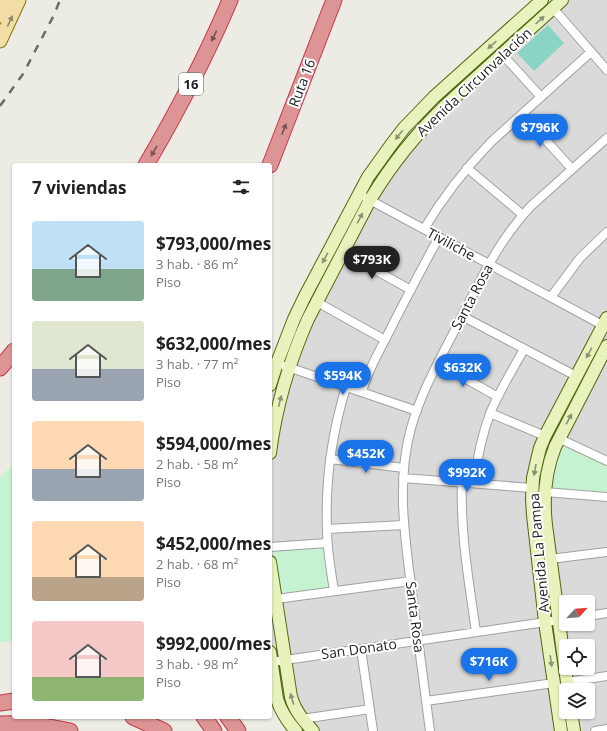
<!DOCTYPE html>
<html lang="es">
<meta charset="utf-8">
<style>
body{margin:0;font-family:"Open Sans",sans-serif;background:#f6f6f6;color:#202124;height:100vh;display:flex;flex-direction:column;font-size:15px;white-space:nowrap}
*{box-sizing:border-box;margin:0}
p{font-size:13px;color:#757577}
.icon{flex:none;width:22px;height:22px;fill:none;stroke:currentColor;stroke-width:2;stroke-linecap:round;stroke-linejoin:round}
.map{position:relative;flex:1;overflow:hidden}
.side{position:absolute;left:12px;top:163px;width:260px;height:556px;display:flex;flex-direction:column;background:#fff;border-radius:4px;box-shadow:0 1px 3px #0004}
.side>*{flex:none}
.needle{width:26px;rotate:64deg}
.controls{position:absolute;left:559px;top:595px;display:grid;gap:8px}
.controls a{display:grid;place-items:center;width:36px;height:36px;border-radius:4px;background:#fff;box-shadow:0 1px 3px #0004;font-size:20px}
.price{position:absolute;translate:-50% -34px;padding:0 9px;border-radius:14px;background:#1a73e8;color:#fff;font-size:13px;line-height:26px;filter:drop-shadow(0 1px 2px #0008)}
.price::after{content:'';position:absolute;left:50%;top:24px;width:12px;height:9px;margin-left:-6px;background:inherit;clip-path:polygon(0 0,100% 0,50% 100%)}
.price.selected{background:#222;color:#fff}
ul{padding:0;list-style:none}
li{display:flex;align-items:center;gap:12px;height:100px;padding:0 20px}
li span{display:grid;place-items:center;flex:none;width:112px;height:80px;border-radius:4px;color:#555}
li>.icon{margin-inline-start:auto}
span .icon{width:48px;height:48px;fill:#fffc;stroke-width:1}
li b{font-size:17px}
h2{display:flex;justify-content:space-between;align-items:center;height:48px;padding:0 20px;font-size:17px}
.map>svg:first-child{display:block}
</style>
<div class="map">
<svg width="607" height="731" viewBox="0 0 607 731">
<rect width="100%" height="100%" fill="#edece4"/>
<!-- residential -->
<path fill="#dbdada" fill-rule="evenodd" d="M535 0H607V731H292L270 674V379L292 312 409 115 426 97ZM566 602H588V624H566ZM566 646H588V668H566ZM566 690H588V712H566Z"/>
<!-- park -->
<path fill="#c5f3d1" d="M563 445 607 465V494L551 489 555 468Z
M14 464V641L0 642V477Z
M321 546 325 548 331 584 327 589 281 595 278 593 273 552 275 549Z"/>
<!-- pitch -->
<path fill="#8ad4c4" d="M548 25 564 43 534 71 517 53Z"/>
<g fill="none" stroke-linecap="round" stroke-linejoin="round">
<defs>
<path id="street" d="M553 8 607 70
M502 54 541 97
M522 114 572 169
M467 168 523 215
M366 198 606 327
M424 229C443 197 465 169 491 142L591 52
M343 252 411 290
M551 297 580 258 607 232
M317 302 385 340
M462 316 576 376
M438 363 498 397
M285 366 417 411
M362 392C367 372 378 354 387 336 404 302 421 270 439 237
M490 413 545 436
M558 438 607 461
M330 459 404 468
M403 478 532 488
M462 482C460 533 469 582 476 632
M474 483C477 459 482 434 491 411 500 390 513 369 524 349
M545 492 607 497
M327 529 404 525
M270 547 327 543
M550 559 607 552
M334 591C331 571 327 550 327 530 325 481 332 433 346 387
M276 599 411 581
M588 616 607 613
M361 649 373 731
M272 662 566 619
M567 682 607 676
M426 701 554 683
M302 719 370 709
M430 731C424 685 418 639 412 593 405 538 396 483 411 428 422 389 443 354 461 318 482 277 499 240 531 206L607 138
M595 731 607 729"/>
<path id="secondary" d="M270 385 277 363 294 319 304 298 359 194 368 177 391 145 404 128 434 97 542 0
M270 453C276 406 289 362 308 319L370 200C391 165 415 135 444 107L562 0
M270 562 291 697C295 711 303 720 313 731
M270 652 277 699C281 712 287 721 296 731
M568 690 546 525C543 498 545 472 555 447L607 346
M571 712 574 731
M561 731 545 622 533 515 532 499 533 478 537 460 540 448 545 436 607 318"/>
<path id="primary" d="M0 16 7 0
M0 41 19 0"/>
<path id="highway" d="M146 165C177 112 206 57 230 0
M270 165 334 0
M0 368 14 351
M0 703 14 701
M133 717 164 731
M204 717 214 731
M228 717 238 731
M0 724C24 723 47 726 70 731"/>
</defs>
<!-- street casing -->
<use href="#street" stroke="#a1a1a1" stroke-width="10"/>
<!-- secondary casing -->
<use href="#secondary" stroke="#506810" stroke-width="14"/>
<!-- primary casing -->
<use href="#primary" stroke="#877310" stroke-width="15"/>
<!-- highway casing -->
<use href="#highway" stroke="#c63750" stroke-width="17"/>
<!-- street -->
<use href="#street" stroke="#fff" stroke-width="8"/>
<!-- secondary -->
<use href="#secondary" stroke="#e7f2bd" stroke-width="12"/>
<!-- primary -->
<use href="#primary" stroke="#f2dda5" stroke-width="13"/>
<!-- highway -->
<use href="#highway" stroke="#dd9495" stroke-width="15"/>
<!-- rail -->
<path stroke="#6b6b6b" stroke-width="2.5" stroke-dasharray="8 8" stroke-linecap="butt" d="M0 106 23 74 54 15 60 0"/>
</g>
<!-- one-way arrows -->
<defs><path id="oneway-solid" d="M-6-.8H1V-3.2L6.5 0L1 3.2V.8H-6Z"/></defs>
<g fill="#8c9275">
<use href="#oneway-solid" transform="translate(540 20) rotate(-42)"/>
<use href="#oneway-solid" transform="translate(492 45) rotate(138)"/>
<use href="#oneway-solid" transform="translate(399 135) rotate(129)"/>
<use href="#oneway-solid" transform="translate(360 218) rotate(-63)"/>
<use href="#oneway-solid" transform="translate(325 258) rotate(118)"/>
<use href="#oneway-solid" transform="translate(589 353) rotate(118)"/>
<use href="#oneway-solid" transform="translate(280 401) rotate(-76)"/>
<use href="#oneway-solid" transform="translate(569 419) rotate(-62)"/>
<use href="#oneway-solid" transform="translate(535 470) rotate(100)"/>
<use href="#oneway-solid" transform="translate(551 661) rotate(82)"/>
<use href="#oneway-solid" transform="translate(292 699) rotate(-106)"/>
</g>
<use fill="#928768" href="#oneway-solid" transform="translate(10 21) rotate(-65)"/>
<g fill="#735353">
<use href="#oneway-solid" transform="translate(214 36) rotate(115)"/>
<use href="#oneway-solid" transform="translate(284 129) rotate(-69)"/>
<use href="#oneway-solid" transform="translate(154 151) rotate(120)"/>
</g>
<g text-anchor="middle" stroke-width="4" stroke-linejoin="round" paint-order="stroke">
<!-- shield labels -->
<rect fill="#fff" stroke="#616161" stroke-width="1" x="179" y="73" width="24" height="22" rx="3"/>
<g font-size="13" font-weight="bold" fill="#1d1d1d">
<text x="191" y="89">16</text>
</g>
<!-- street labels -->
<g font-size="14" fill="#1d1d1d" stroke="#fff">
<text transform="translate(474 82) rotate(-43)" y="5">Avenida Circunvalación</text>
<text transform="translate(302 83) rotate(-69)" y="5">Ruta 16</text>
<text transform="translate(451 244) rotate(28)" y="5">Tiviliche</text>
<text transform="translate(472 297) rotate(-62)" y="5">Santa Rosa</text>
<text transform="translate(539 553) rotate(-95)" y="5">Avenida La Pampa</text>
<text transform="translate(415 617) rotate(83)" y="5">Santa Rosa</text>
<text transform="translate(359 649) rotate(-8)" y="5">San Donato</text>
</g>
</g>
</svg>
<div class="controls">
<a><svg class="needle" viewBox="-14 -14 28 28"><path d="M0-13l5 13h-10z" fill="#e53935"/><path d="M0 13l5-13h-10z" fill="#757577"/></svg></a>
<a><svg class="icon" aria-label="locate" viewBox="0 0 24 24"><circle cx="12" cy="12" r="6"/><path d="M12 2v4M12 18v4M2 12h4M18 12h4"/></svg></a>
<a><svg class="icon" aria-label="layers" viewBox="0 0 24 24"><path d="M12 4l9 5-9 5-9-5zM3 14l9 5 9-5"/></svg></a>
</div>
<b class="price" style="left:540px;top:148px">$796K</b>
<b class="price selected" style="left:372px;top:280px">$793K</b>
<b class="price" style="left:463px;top:388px">$632K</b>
<b class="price" style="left:343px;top:396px">$594K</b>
<b class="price" style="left:366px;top:474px">$452K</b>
<b class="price" style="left:467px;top:493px">$992K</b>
<b class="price" style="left:489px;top:682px">$716K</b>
<section class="side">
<h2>7 viviendas<svg class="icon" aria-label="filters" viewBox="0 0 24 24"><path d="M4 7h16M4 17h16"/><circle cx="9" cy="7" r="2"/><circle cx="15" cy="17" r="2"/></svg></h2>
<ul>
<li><span style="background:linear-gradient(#bfe0f5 60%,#7fa58c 0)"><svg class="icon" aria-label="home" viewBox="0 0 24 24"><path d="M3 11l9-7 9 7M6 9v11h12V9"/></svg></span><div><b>$793,000/mes</b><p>3 hab. · 86 m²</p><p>Piso</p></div></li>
<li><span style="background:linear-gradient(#dfe7d0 60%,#9aa5b1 0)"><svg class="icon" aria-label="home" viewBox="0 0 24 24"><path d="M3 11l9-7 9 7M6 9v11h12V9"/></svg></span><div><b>$632,000/mes</b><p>3 hab. · 77 m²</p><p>Piso</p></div></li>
<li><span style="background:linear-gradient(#ffd9b3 60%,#9aa5b1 0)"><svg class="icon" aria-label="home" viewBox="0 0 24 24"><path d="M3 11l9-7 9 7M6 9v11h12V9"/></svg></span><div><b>$594,000/mes</b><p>2 hab. · 58 m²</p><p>Piso</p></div></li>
<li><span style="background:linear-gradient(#ffd9b3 70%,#b9a48a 0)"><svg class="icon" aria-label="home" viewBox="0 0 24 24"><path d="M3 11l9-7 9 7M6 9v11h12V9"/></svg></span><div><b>$452,000/mes</b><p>2 hab. · 68 m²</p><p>Piso</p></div></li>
<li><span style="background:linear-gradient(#f6c9c9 70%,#8fb573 0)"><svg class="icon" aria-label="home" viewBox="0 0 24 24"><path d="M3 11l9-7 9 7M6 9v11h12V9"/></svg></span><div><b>$992,000/mes</b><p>3 hab. · 98 m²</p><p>Piso</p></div></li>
</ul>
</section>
</div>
